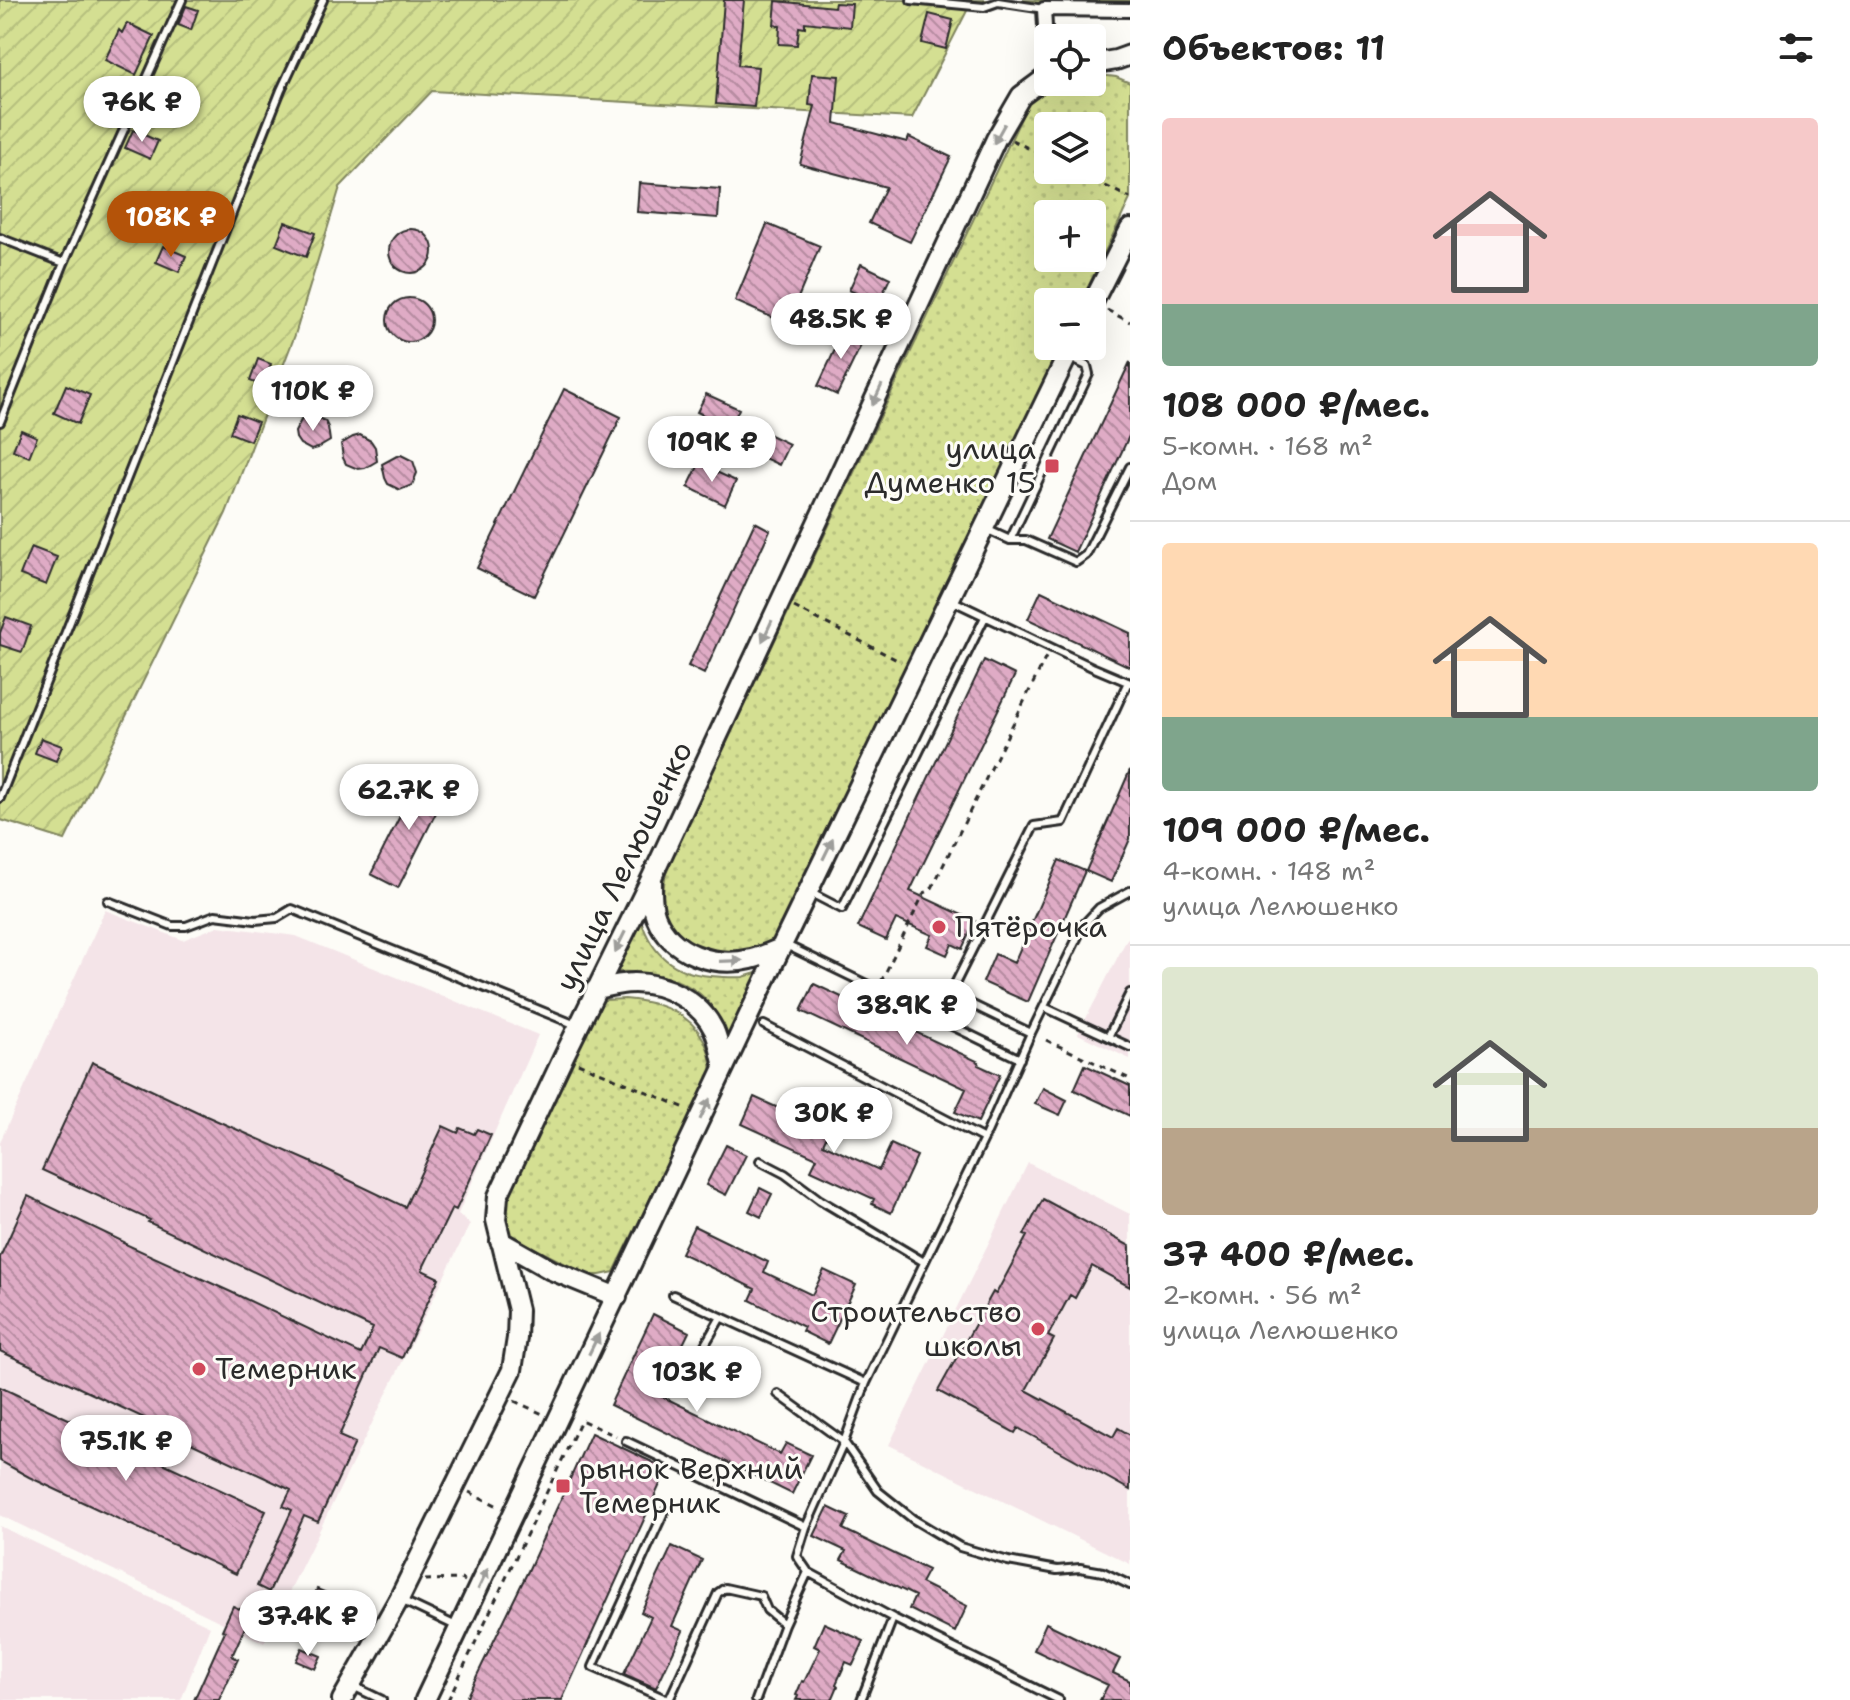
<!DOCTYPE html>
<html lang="ru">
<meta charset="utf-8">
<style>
body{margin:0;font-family:"Shantell Sans",sans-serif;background:#f2f2f2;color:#222;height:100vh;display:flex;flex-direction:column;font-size:30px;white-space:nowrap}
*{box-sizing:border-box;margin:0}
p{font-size:26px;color:#767676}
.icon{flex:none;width:44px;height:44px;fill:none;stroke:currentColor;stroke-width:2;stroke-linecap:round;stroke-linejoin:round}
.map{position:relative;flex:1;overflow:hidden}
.details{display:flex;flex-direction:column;background:#fff;width:720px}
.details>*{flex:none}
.fabs{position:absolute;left:1034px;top:24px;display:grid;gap:16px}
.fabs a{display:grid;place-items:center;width:72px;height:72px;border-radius:8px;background:#fff;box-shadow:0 8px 32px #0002;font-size:40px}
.price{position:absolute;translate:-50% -68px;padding:0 18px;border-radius:28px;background:#fff;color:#222;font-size:26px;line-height:52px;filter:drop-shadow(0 2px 4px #0008)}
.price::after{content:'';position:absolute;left:50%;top:48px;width:24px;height:18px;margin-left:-12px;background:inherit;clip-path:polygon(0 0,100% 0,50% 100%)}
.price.on{background:#b45309;color:#fff}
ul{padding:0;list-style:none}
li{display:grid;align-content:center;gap:16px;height:424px;padding:0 32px}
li+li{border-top:2px solid #e0e0e0}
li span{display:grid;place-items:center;height:248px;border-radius:8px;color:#555}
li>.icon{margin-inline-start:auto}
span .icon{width:144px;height:144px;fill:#fffc;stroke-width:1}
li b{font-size:34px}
h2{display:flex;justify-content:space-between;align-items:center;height:96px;padding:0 32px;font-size:34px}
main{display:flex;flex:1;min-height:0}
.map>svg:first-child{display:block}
</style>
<main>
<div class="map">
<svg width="1130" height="1700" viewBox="0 0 1130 1700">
<defs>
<pattern id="grass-dots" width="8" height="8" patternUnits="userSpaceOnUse" patternTransform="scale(2)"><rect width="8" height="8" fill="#d4df92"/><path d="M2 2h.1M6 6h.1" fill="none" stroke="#b6c07e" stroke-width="1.8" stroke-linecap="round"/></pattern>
<pattern id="garden-furrows" width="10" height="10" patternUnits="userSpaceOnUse" patternTransform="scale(2)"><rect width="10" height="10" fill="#d4df92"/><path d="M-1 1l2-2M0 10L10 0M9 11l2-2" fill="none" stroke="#b6c07e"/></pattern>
<pattern id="building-back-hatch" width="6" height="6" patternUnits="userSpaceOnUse" patternTransform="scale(2)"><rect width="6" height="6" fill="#dfabc5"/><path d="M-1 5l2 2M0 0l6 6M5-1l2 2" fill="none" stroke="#b58ba0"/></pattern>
</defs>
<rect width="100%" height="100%" fill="#fdfcf7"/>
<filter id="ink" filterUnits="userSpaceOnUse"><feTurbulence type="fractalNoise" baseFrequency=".0125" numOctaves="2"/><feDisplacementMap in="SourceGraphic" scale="16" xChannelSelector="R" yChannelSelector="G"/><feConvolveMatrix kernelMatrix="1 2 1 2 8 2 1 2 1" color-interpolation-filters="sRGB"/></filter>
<g filter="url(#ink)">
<!-- built -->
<path fill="#f4e4e8" d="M105 910 183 940 218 926 296 936 538 1035 458 1214 470 1224 264 1643 0 1515V1142Z
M1130 937V1059L1078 1034 1127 939Z
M1028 1163 1130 1214V1564L889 1445Z
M0 1526 210 1626 181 1700H0Z"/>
<!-- grass -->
<path fill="url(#grass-dots)" stroke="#80855e" stroke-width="2" fill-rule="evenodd" d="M1092 74 1116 77 1130 83V199L1081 302H1048V346H1060L781 932C772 941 763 949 751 954 744 956 734 955 726 955 709 954 707 953 692 944 661 925 659 902 667 869L1032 95 1049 82H1092ZM1048 126H1092V170H1048ZM1048 214H1092V258H1048Z
M641 920C652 955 674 973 710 976 721 977 733 978 743 977 751 975 759 972 768 969L727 1049C724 1037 722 1024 716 1013 696 978 651 970 614 972Z
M625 999C671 1003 710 1022 712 1073L614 1272 600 1275H587L509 1235 505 1227 504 1197 598 1004 605 1000Z"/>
<!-- garden -->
<path fill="url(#garden-furrows)" stroke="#80855e" stroke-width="2" d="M0 0H1130V6L972 1 912 118 432 91 340 187 295 335 226 513 65 840 1 820 0 821Z"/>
<!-- building -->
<path fill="url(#building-back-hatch)" stroke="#2b2b2b" stroke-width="2" d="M724 0H744L738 65 758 67 754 107 716 104Z
M776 1 834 7 835 3 852 4 850 27 805 22V28L799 27 797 45 779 44 780 26 774 25Z
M186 6 198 10 191 30 178 25Z
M929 14 953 20 946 49 922 43Z
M127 23 154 36 136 75 105 60 119 30 122 33Z
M812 74 839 76 835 123 907 142 909 137 951 157 910 242 869 223 886 187 800 164 815 106 809 105Z
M133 130 158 141 150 159 125 148Z
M639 183 720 189 718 218 637 212Z
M285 222 315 233 306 257 276 245Z
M767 224 820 246 787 324 735 301Z
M389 251a22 22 0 1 1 44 0a22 22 0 1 1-44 0Z
M163 246 186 256 179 272 156 262Z
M861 264 890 278 878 304 849 290Z
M387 320a22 22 0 1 1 44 0a22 22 0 1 1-44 0Z
M845 328 865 337 837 395 818 386Z
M258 359 271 364 263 386 250 381Z
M1130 362V434L1075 552 1047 539Z
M66 385 90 395 78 424 54 413Z
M564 389 621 417 534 596 477 568Z
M706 394 739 409 730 428 697 412Z
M237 414 258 422 250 441 230 433Z
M313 416 325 421 328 427 330 441 318 448 311 450 300 444 296 438 295 432 301 420Z
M743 422 789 444 779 465 733 443Z
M21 430 37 437 29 457 13 450Z
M360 435 371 441 375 447 377 461 365 468 358 469 346 464 343 458 341 444 353 437Z
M401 455 413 461 417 473 412 485 400 490 388 484 385 478 382 464 395 457Z
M699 464 736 481 725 505 688 487Z
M755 522 770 530 704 674 688 666Z
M31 547 57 557 46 585 20 575Z
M1041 591 1130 633V667L1028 619Z
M6 617 31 626 22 652 0 645V633Z
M984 660 1015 675 910 891 975 921 962 949 952 944 947 955 927 946 932 935 896 919 886 940 858 927Z
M41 738 62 746 56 761 35 753Z
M1130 770V839L1111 882 1086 871Z
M420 776 448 789 398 888 371 874Z
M1059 860 1085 871 1028 1002 983 982 995 954 1014 963Z
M814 984 979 1062 978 1065 1000 1075 978 1122 955 1112 966 1089 801 1011Z
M92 1062 204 1115 311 1162 405 1207 443 1126 458 1133 460 1128 474 1134 477 1129 491 1135 456 1210 452 1208 422 1270 439 1278 402 1358 379 1348 339 1436 355 1443 318 1522 304 1516 269 1592 257 1586 292 1510 283 1506 291 1490 182 1439 183 1436 0 1351V1257L28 1196 124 1242 123 1243 231 1292 361 1354 373 1328 148 1222 150 1220 42 1170Z
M1085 1065 1130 1086V1116L1074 1090Z
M1043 1088 1067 1100 1060 1115 1035 1104Z
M754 1097 829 1131 823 1144 879 1170 891 1144 917 1156 891 1213 872 1204 874 1199 811 1170 817 1158 742 1124Z
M726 1145 746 1155 726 1195 706 1185Z
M760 1188 772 1194 761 1217 749 1211Z
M1043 1199 1130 1246V1287L1092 1266 1075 1298 1070 1295 1048 1336 1054 1339 1026 1390 1113 1437 1118 1428 1130 1435V1490L1018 1428 1015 1433 938 1391 993 1292 996 1294 1027 1236 1024 1235Z
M694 1226 768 1262 764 1272 812 1295 824 1270 856 1285 828 1344 802 1331 804 1327 750 1300 755 1289 681 1253Z
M653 1314 689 1332 670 1371 656 1365 645 1388 780 1454 786 1443 811 1455 792 1494 610 1405Z
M0 1387 266 1511 236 1574 29 1477 0 1461Z
M591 1433 667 1469 562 1700H465L528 1571Z
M828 1507 849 1517 843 1529 928 1570 921 1583 967 1606 955 1632 909 1609 915 1596 841 1560 846 1551 814 1536Z
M672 1546 702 1560 672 1626 683 1631 656 1688 624 1674 651 1617 641 1612Z
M317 1589 329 1594 314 1628 302 1623Z
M233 1606 251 1614 232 1656 238 1659 219 1700H194L225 1631 222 1630Z
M824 1623 864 1641 853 1665 846 1662 836 1684 838 1686 832 1700H796L798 1696 796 1695 802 1681 804 1682 820 1649 814 1646Z
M1046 1623 1120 1659 1113 1673 1130 1681V1700H1100L1108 1685 1034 1650Z
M302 1648 321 1656 315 1669 296 1661Z"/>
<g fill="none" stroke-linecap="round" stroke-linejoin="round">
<defs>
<path id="lane" d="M911 0 984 7 998 2 1044 9
M0 238 64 263
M1070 358 1087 366 1089 374 1010 540H1026L1076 562 1086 555 1130 467
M0 422 64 263 182 0
M988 530 1010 540
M953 601 1092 667 1130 683
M0 798 281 90 323 0
M811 893 842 909 985 617
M108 901 172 926H186L215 915 255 920 277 918 292 909 576 1025
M786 945 1020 1059
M1044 1007 1130 1047
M764 1025 984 1139
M1031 1033 950 994 1034 826 1063 822 1128 682
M1108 1037 1130 993
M760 1161 785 1174 820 1200 924 1262
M673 1295 866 1383
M696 1360 721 1317
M778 1394 844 1442 878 1491 913 1519 960 1547 1008 1561 1057 1570 1080 1568 1103 1572 1130 1585
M626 1441 806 1527
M664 1512 593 1667 668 1700
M401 1600 456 1626
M353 1686 382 1700
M669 1700 718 1593 725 1588 761 1596 767 1610 784 1624
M756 1700 784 1624 808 1572
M861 1700 893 1618
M1059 1700 893 1618 808 1572 797 1556 806 1527 844 1442 866 1383 984 1139 1031 1033 1084 924 1099 908 1130 891"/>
<path id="street" d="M1048 52 1046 44 1044 9 1130 10"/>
<path id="secondary" d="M1092 64 1116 60 1130 55
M1092 304 1130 229
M652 880C652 892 651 905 656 917 671 954 715 968 751 959 761 957 771 952 781 948
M596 989C609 986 622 983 634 983 665 983 700 1001 714 1030 719 1041 721 1055 724 1067
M500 1241 551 1270 617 1297
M342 1700 399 1599 512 1370 517 1338 518 1310 496 1220 498 1196 564 1056 652 877 996 139 1021 96 1048 76
M425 1700 783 943 1072 346"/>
</defs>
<!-- lane casing -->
<use href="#lane" stroke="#2b2b2b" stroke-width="12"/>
<!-- street casing -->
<use href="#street" stroke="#2b2b2b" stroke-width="18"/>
<!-- secondary casing -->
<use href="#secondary" stroke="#2b2b2b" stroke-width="24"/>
<!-- path -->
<path stroke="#2b2b2b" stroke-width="3" stroke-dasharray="6 6" stroke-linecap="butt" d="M1012 140 1048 158
M1073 170 1130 198
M1107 310 1130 322
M794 607 901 662
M881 982 924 893 931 890 1047 655
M1046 1040 1130 1079
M578 1063 685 1108
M514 1401 543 1414
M469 1492 498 1506
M425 1580 461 1579 465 1581
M448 1700 581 1420 616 1436"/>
<!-- lane -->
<use href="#lane" stroke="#fdfcf7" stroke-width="6"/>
<!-- street -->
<use href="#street" stroke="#fdfcf7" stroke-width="12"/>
<!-- secondary -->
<use href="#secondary" stroke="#fdfcf7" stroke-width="18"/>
</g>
<!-- one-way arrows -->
<defs><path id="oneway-solid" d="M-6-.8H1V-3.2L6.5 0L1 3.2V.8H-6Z" transform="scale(2)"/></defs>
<g fill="#9e9e9b">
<use href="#oneway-solid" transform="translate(999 134) rotate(119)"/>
<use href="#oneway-solid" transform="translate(877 395) rotate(115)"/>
<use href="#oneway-solid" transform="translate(767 631) rotate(115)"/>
<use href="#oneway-solid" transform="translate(828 849) rotate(-64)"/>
<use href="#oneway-solid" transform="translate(620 942) rotate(116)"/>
<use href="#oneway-solid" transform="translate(731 961) rotate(-2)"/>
<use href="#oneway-solid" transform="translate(705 1109) rotate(-65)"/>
<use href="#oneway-solid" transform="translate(594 1344) rotate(-64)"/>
<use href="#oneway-solid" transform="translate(483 1579) rotate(-65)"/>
</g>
</g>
<!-- markers -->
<g fill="#d1495b" stroke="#fdfcf7" stroke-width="3">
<rect x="1044" y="458" width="16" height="16" rx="4"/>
<circle cx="939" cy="927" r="8"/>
<circle cx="1038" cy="1329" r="8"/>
<circle cx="199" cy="1369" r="8"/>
<rect x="555" y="1478" width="16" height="16" rx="4"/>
</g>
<g text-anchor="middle" stroke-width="6" stroke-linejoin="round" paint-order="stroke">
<!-- poi labels -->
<g font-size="30" fill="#2b2b2b" stroke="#fdfcf7" text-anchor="start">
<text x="1036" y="459" text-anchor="end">улица<tspan x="1036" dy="34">Думенко 15</tspan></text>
<text x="955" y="937">Пятёрочка</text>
<text x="1022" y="1322" text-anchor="end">Строительство<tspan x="1022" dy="34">школы</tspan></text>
<text x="215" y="1379">Темерник</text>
<text x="579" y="1479">рынок Верхний<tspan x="579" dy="34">Темерник</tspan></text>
</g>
<!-- street labels -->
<g font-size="30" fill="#2b2b2b" stroke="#fdfcf7">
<text transform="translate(624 866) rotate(-64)" y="10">улица Лелюшенко</text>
</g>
</g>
</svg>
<div class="fabs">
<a><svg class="icon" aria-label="locate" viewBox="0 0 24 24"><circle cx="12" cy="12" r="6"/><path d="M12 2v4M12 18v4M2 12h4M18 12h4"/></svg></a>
<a><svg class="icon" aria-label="layers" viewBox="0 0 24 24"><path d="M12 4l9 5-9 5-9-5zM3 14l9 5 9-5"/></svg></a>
<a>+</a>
<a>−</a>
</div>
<b class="price" style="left:142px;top:144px">76K ₽</b>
<b class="price on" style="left:171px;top:259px">108K ₽</b>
<b class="price" style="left:841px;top:361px">48.5K ₽</b>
<b class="price" style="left:313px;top:433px">110K ₽</b>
<b class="price" style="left:712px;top:484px">109K ₽</b>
<b class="price" style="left:409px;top:832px">62.7K ₽</b>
<b class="price" style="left:907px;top:1047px">38.9K ₽</b>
<b class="price" style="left:834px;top:1155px">30K ₽</b>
<b class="price" style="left:697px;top:1414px">103K ₽</b>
<b class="price" style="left:126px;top:1483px">75.1K ₽</b>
<b class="price" style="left:308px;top:1658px">37.4K ₽</b>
</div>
<section class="details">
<h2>Объектов: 11<svg class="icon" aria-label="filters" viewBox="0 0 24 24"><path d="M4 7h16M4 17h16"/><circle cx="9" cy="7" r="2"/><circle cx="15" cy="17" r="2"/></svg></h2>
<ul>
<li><span style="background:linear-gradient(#f6c9c9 75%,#7fa58c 0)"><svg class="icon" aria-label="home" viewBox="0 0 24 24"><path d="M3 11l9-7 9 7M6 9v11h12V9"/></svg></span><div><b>108 000 ₽/мес.</b><p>5-комн. · 168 m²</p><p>Дом</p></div></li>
<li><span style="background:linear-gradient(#ffd9b3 70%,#7fa58c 0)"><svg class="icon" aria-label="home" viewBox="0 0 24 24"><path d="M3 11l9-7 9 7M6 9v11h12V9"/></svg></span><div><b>109 000 ₽/мес.</b><p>4-комн. · 148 m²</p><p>улица Лелюшенко</p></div></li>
<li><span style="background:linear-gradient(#dfe7d0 65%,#b9a48a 0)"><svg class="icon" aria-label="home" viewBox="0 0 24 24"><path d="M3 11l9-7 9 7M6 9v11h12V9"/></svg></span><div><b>37 400 ₽/мес.</b><p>2-комн. · 56 m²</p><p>улица Лелюшенко</p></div></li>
</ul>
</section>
</main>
